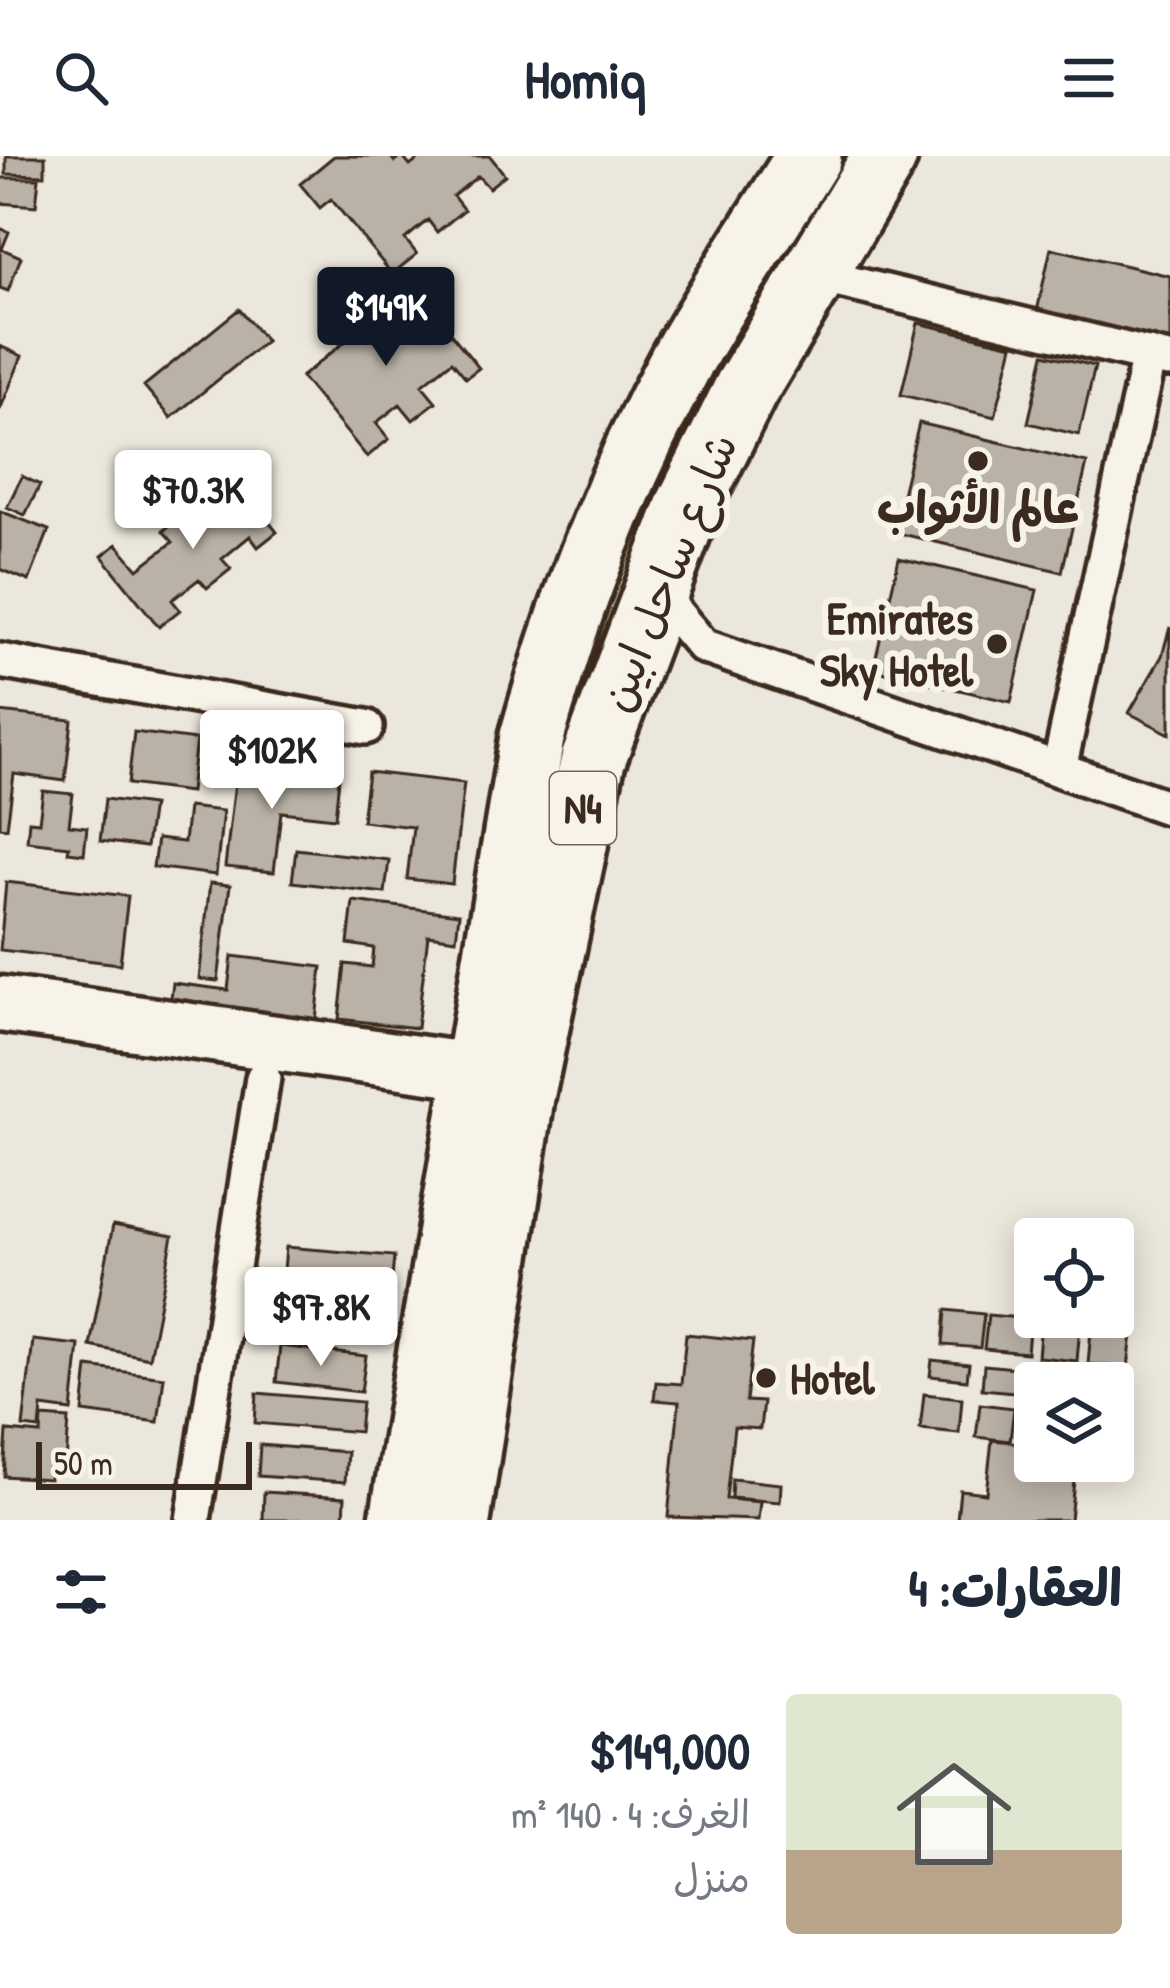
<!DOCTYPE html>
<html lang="ar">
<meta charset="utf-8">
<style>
body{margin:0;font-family:"Patrick Hand","Playpen Sans Arabic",sans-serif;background:#f6f6f7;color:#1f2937;direction:rtl;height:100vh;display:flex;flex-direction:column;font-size:45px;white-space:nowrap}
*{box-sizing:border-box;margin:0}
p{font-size:39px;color:#747a83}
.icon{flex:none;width:66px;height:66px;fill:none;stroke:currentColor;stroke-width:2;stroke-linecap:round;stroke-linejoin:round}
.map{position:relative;height:1364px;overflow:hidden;direction:ltr}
.side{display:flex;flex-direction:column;background:#fff;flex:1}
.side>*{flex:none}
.buttons{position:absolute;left:1014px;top:1062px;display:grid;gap:24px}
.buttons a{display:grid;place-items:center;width:120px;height:120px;border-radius:12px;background:#fff;box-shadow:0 6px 30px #0003;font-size:60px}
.scale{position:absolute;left:36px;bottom:30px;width:216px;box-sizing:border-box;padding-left:12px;border:6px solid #3b2a1e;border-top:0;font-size:33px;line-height:42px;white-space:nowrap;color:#3b2a1e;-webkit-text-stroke:9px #f7f3e8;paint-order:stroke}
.price{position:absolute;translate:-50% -102px;padding:0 27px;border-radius:12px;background:#fff;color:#222;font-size:39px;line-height:78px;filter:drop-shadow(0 3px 6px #0008)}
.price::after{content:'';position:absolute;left:50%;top:72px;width:36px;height:27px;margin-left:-18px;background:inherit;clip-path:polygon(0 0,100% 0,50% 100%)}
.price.on{background:#111827;color:#fff}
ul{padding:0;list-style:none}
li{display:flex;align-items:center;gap:36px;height:300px;padding:0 48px}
li span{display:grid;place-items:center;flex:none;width:336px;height:240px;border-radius:12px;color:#555}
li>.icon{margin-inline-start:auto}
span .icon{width:144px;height:144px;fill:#fffc;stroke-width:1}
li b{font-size:51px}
h2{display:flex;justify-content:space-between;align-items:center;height:144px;padding:0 48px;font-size:51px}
header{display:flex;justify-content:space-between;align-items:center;height:156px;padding:0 48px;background:#fff;font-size:54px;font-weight:800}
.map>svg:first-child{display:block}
</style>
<header><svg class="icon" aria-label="menu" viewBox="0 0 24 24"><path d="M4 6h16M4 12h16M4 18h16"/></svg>Homiq<svg class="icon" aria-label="search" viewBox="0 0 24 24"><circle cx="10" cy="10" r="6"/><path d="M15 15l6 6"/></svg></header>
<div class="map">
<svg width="1170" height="1364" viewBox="0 0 1170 1364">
<rect width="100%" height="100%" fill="#ece7dc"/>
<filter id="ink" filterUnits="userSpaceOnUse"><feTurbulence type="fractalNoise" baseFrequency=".00833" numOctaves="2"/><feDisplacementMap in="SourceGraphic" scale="24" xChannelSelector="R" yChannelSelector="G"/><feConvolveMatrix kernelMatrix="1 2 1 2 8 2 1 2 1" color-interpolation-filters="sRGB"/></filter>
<g filter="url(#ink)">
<!-- building -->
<path fill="#bab2a7" stroke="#3b2a1e" stroke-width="3" d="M6 0H45V19L6 18Z
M334 0H390L395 6 402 0 410 10 423 0H490L505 19 489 32 478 20 453 40 464 54 437 76 428 64 405 83 417 98 392 118 331 43 320 52 300 28Z
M0 22H39L36 50 0 47Z
M0 72 9 76 2 93 21 101 8 135 0 132Z
M1051 92 1170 120V192L1036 160Z
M413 131 479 212 466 222 452 205 422 229 436 246 413 264 400 248 376 267 389 283 367 301 301 221Z
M239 153 266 185 171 262 144 230Z
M918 167 1013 189 995 261 901 239Z
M0 190 22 200 0 254Z
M1044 198 1095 210 1079 279 1028 267Z
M919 267 1087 307 1062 416 893 376Z
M22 320 40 329 25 359 7 351Z
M232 320 277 376 258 391 250 380 222 403 231 413 207 432 199 423 172 444 180 454 159 471 102 400 117 388 138 413 173 386 163 375 176 364 183 372 217 345 211 337Z
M0 355 49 374 29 425 0 413Z
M899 402 1037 434 1011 546 873 514Z
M1170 471V578L1129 557 1162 500Z
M0 556 72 564 65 625 14 618 7 672 0 671Z
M134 576 196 584 190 636 128 628Z
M237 609 339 622 335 662 281 656 274 716 225 711Z
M368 616 464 627 452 728 407 723 413 671 362 665Z
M43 635 73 638 69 669 87 671 84 698 68 696 69 690 27 685 29 665 39 666Z
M105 643 152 649 146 691 100 685Z
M188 651 223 655 216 719 153 711 157 683 184 686Z
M296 693 389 704 385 737 292 726Z
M6 726 128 740 120 808 0 794Z
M210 727 230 729 218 825 199 823Z
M353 745 459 758 456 783 428 779 417 872 339 863 345 808 372 811 374 792 348 788Z
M232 800 322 811 315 873 169 856 173 827 228 834Z
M113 1069 173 1080 149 1202 90 1190Z
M286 1091 394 1100 391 1135 283 1126Z
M946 1154 984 1158 980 1192 943 1189Z
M988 1159 1030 1163 1027 1197 984 1193Z
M1041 1166 1080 1170 1077 1205 1038 1201Z
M1091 1174 1132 1178 1128 1212 1088 1208Z
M686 1178 753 1185 746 1245 763 1246 760 1273 734 1271 726 1343 760 1346 758 1364 668 1361 679 1246 654 1244 656 1226 681 1228Z
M33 1184 79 1189 72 1255 42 1251 40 1273 23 1271Z
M280 1190 366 1200 361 1236 276 1226Z
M932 1204 969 1208 967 1224 930 1220Z
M984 1209 1016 1212 1014 1236 982 1233Z
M88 1211 164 1221 158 1266 83 1256Z
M1037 1217 1072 1220V1227H1036Z
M257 1237 362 1246 359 1276 255 1267Z
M924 1238 962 1242 959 1277 920 1273Z
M980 1248 1014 1252 1010 1285 976 1281Z
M1022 1254 1035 1255V1287L1019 1285Z
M42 1261 69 1263 66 1308 51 1307 49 1323 4 1320 7 1275 41 1278Z
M992 1284 1035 1288V1305H1076L1070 1364H957L960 1334 986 1337Z
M260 1289 347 1296 345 1326 258 1320Z
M732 1323 781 1328 780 1346 731 1342Z
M264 1336 345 1341 344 1364H263Z"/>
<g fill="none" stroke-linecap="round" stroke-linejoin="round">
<defs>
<path id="street" d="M811 118 1168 204
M654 432 703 490 1170 652
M0 505 366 571
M1059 613 1149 199
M193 1364 263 922"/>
<path id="primary" d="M0 848 473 915 515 937"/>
<path id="highway" d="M402 1364 532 581C568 451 617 323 682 204 721 134 767 68 809 0
M458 1364 522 941 593 604 688 350 746 233 885 0"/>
</defs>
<!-- street casing -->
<use href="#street" stroke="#3b2a1e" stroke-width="42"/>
<!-- primary casing -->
<use href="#primary" stroke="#3b2a1e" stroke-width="63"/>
<!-- highway casing -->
<use href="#highway" stroke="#3b2a1e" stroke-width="72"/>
<!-- street -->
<use href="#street" stroke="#f7f3e8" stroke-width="33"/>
<!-- primary -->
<use href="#primary" stroke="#f7f3e8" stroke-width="54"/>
<!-- highway -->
<use href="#highway" stroke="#f7f3e8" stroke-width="63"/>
</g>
</g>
<!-- markers -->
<g fill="#3b2a1e" stroke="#f7f3e8" stroke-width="4.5">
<circle cx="978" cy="305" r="12"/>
<circle cx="997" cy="488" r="12"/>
<circle cx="766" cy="1222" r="12"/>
</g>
<g text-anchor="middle" stroke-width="12" stroke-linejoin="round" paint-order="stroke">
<!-- shield labels -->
<rect fill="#f7f3e8" stroke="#73665b" stroke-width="3" x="550" y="616" width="66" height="72" rx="9"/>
<g font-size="42" font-weight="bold" fill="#3b2a1e">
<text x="583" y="667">N4</text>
</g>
<!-- poi labels -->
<g font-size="45" font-weight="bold" fill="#3b2a1e" stroke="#f7f3e8">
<text x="978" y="367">عالم الأثواب</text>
<text x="973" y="478" text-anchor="end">Emirates<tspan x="973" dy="52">Sky Hotel</tspan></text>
<text x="790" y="1238" text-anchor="start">Hotel</text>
</g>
<!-- street labels -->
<g font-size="45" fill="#3b2a1e" stroke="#f7f3e8">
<text transform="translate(668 416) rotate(-68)" y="16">شارع ساحل ابين</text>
</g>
</g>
</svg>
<div class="buttons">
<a><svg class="icon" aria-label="locate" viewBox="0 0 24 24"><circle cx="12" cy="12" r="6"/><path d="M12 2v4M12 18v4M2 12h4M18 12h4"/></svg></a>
<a><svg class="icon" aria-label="layers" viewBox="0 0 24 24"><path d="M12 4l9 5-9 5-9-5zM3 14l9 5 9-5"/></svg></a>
</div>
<div class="scale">50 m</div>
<b class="price on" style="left:386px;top:213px">$149K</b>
<b class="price" style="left:193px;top:396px">$70.3K</b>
<b class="price" style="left:272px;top:656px">$102K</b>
<b class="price" style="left:321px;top:1213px">$97.8K</b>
</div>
<section class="side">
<h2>العقارات: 4<svg class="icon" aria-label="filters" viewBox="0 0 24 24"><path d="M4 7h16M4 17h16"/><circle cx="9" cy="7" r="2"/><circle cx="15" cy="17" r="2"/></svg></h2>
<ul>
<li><span style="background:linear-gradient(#dfe7d0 65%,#b9a48a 0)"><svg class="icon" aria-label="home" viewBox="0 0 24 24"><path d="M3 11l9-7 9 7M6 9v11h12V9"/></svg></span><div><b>$149,000</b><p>الغرف: 4 · 140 m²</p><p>منزل</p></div></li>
</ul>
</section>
